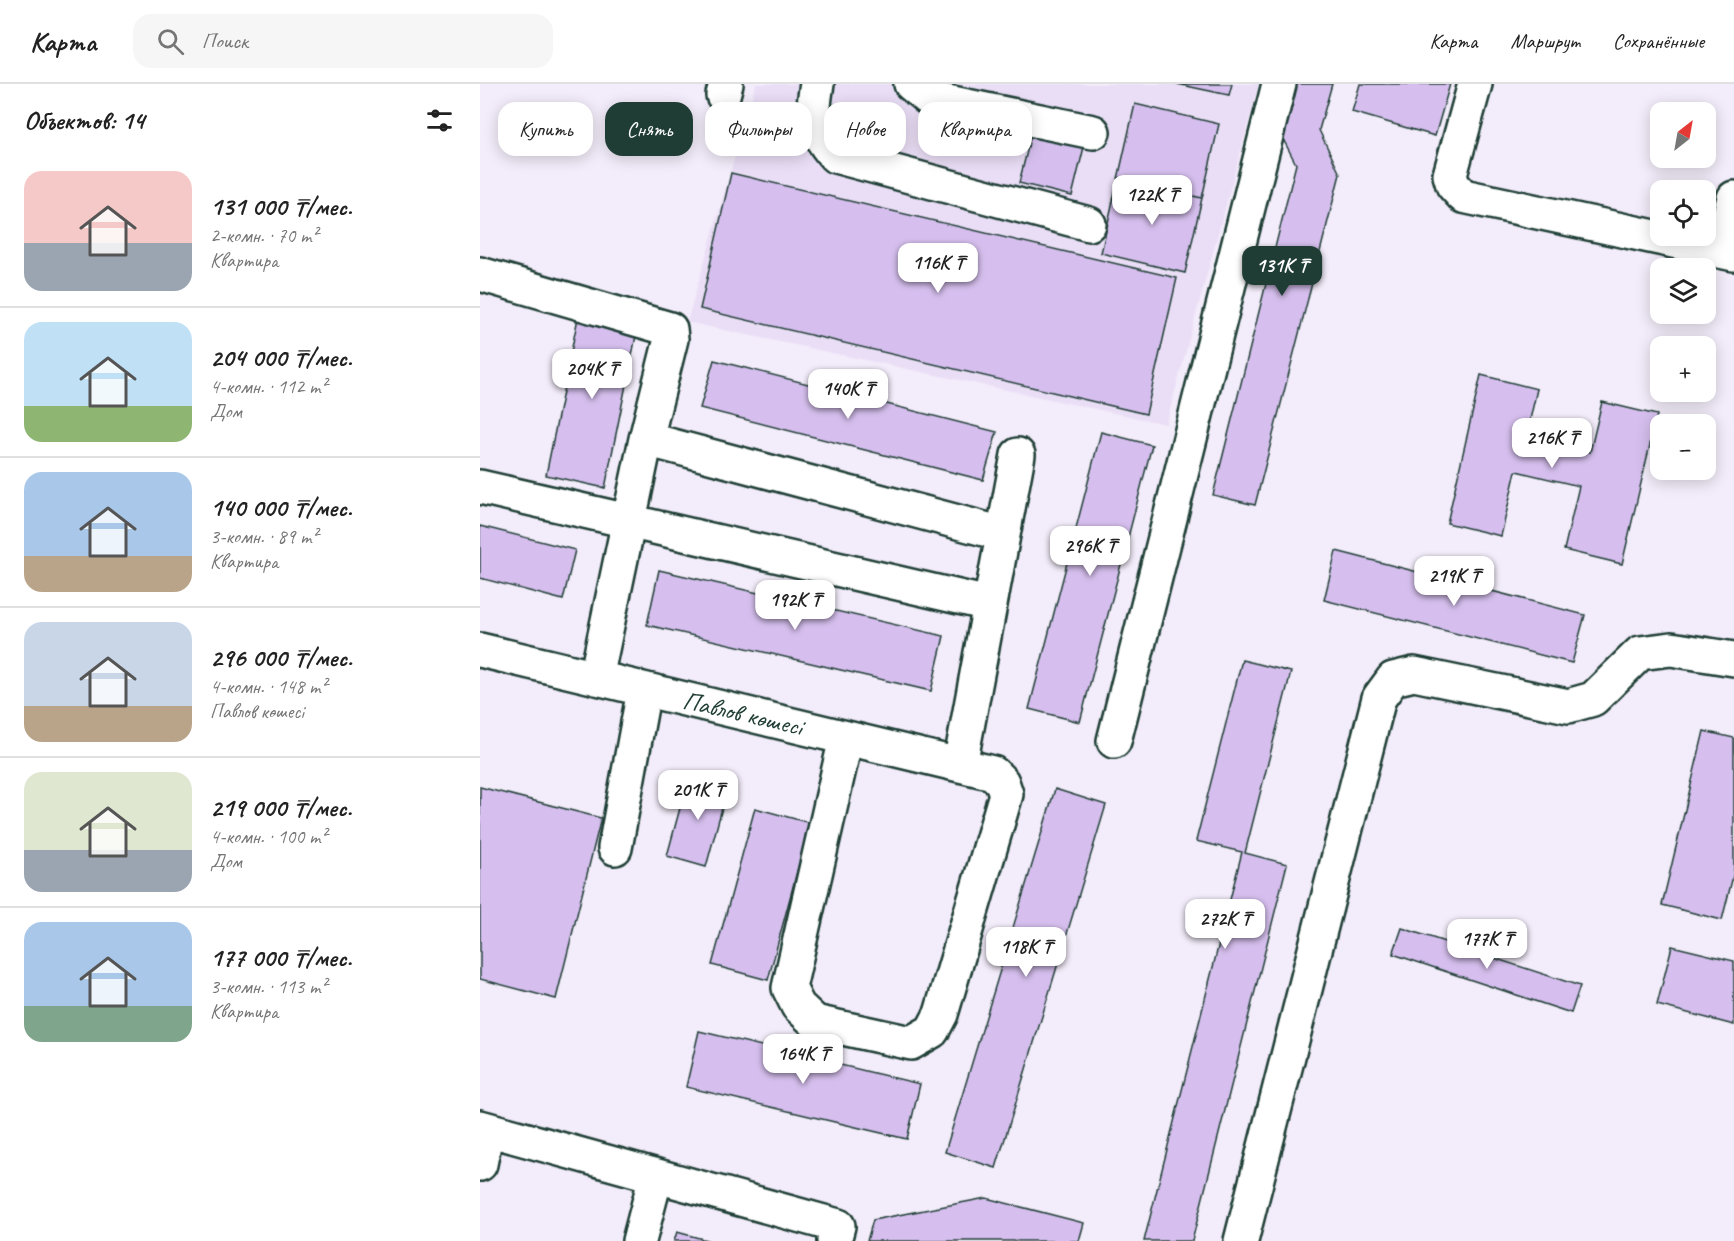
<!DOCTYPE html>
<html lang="ru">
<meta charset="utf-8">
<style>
body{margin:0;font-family:Caveat,sans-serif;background:#f6f6f6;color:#222;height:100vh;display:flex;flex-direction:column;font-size:22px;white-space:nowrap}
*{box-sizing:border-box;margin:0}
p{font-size:20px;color:#767676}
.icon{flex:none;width:33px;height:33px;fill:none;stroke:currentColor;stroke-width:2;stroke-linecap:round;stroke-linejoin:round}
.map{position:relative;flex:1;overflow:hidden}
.drawer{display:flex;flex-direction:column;background:#fff;width:480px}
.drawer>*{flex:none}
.hud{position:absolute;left:18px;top:18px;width:570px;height:54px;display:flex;gap:12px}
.needle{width:39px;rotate:31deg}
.tools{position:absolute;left:1170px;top:18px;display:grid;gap:12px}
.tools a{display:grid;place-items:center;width:66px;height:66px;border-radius:12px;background:#fff;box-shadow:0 3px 15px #0003;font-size:30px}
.price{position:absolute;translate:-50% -51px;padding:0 14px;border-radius:12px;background:#fff;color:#222;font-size:20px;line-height:39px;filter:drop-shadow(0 2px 3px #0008)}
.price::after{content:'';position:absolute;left:50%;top:36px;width:18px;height:14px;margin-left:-9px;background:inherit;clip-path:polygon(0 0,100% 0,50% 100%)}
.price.selected{background:#1f3d34;color:#fff}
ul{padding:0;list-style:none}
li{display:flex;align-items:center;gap:18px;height:150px;padding:0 24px}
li+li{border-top:2px solid #e0e0e0}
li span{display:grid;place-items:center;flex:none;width:168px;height:120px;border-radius:18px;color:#555}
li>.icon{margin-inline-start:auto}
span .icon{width:72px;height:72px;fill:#fffc;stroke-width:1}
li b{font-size:26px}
h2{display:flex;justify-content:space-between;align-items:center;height:72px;padding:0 24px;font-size:26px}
.tag{padding:0 21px;border-radius:18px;background:#fff;box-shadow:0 3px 15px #0003;font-size:21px;line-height:54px}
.tag.selected{background:#1f3d34;color:#fff}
header{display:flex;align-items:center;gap:36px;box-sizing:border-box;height:84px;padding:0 30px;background:#fff;border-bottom:2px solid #e0e0e0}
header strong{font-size:28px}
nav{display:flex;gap:33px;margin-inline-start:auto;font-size:21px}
.search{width:420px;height:54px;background:#f6f6f6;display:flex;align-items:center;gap:15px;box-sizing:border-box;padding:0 21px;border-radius:18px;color:#767676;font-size:22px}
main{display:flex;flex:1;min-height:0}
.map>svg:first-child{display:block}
</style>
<header>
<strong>Карта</strong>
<div class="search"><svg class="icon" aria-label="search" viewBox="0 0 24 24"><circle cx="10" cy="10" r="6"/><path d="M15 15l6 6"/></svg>Поиск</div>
<nav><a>Карта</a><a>Маршрут</a><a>Сохранённые</a></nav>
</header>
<main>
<section class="drawer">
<h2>Объектов: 14<svg class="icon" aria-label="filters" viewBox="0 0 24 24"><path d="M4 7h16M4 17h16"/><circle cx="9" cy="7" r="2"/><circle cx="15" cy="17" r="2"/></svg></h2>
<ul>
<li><span style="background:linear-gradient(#f6c9c9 60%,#9aa5b1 0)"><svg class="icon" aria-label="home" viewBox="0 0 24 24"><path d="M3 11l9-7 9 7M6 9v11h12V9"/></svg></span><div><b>131 000 ₸/мес.</b><p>2-комн. · 70 m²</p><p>Квартира</p></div></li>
<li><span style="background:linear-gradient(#bfe0f5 70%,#8fb573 0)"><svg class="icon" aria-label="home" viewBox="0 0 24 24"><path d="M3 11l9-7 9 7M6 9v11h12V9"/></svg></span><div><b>204 000 ₸/мес.</b><p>4-комн. · 112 m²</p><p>Дом</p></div></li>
<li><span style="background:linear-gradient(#a9c7e8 70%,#b9a48a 0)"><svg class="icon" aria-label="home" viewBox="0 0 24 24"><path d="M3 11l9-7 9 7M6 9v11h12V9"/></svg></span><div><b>140 000 ₸/мес.</b><p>3-комн. · 89 m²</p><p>Квартира</p></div></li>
<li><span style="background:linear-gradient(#c9d6e8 70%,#b9a48a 0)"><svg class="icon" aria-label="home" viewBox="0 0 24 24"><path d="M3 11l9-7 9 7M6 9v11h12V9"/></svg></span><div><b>296 000 ₸/мес.</b><p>4-комн. · 148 m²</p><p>Павлов көшесі</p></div></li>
<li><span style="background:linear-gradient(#dfe7d0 65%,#9aa5b1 0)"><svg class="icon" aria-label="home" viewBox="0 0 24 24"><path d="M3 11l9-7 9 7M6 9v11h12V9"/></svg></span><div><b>219 000 ₸/мес.</b><p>4-комн. · 100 m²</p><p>Дом</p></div></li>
<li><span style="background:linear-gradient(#a9c7e8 70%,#7fa58c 0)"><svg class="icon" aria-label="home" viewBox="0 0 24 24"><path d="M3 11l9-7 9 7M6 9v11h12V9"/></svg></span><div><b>177 000 ₸/мес.</b><p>3-комн. · 113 m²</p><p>Квартира</p></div></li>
</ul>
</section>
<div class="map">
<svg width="1254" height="1157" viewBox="0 0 1254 1157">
<rect width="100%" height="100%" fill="#f3ecfa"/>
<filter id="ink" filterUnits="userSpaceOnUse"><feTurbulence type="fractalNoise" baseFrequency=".0167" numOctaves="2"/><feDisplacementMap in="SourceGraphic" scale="12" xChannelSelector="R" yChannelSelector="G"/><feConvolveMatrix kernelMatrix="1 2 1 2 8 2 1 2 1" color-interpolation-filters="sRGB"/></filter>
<g filter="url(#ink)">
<!-- built -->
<path fill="#eadef6" d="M276 0H779L686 340 207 238Z"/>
<!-- building -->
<path fill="#d6bfee" stroke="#1f3d34" stroke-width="1.5" d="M697 0H752L749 11Z
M815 0H852L839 46 860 90 775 421 733 411 816 80 801 51Z
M880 0H970L955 52 872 28Z
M655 20 739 40 722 114 638 95Z
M551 51 604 63 592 112 539 99Z
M251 89 697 194 666 330 220 225Z
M638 95 722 114 705 189 621 169Z
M99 229 158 242 125 404 66 391Z
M234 276 517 348 503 396 220 324Z
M1001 291 1057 305 1046 353 1110 368 1122 318 1177 331 1142 480 1084 466 1099 402 1036 387 1021 452 967 439Z
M621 348 672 361 600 638 549 625Z
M0 442 95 466 83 516 0 494Z
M856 467 1105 531 1092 579 844 516Z
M179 486 464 552 451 607 167 541Z
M762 576 811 588 765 769 807 780 712 1157H664L762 768 716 757Z
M1224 647 1254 654V788L1242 836 1182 821Z
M209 691 248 702 226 783 187 772Z
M0 703 121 734 76 915 0 895Z
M575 705 626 721 516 1084 465 1068Z
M275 724 330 739 288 896 232 881Z
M922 844 1100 902 1091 929 913 870Z
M1192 862 1254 877V941L1177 921Z
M219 947 440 1000 427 1055 206 1003Z
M506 1114 604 1139 599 1157H387L393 1136Z
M197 1148 230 1157H194Z"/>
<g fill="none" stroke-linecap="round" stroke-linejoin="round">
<defs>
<path id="minor" d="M337 0C331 32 332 46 355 72L609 140
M431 0 448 14 613 48
M995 0 970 91 973 101 983 112 1254 170
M243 11 246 0
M1240 167 1254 114
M0 190 190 245 191 255 166 355 116 594
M166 355 523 450
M0 403 509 520
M0 566 513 689 522 698 526 710 461 930 452 947 431 959 335 938 318 922 309 904 366 654
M634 657 799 0
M480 681 538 371
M135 764 164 606
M0 1043 358 1142 354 1157
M0 1080 7 1045
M159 1157 176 1092
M761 1157 899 614 913 595 934 590 1088 622 1113 615 1160 569 1191 565 1254 575"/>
</defs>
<!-- minor casing -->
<use href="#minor" stroke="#1f3d34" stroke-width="38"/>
<!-- minor -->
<use href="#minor" stroke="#fff" stroke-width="33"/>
</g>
</g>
<g text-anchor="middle" stroke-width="4.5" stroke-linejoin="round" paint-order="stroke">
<!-- street labels -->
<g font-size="26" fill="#1f3d34" stroke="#fff">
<text transform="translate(263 629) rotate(13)" y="9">Павлов көшесі</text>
</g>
</g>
</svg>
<div class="tools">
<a><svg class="needle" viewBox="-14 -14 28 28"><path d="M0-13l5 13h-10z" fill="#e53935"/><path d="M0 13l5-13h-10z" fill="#767676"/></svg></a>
<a><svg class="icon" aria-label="locate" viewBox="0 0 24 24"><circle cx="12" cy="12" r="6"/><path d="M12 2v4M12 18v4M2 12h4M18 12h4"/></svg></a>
<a><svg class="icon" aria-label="layers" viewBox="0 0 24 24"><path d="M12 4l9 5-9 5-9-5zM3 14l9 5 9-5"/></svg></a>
<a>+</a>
<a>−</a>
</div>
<b class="price" style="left:672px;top:142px">122K ₸</b>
<b class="price" style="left:458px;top:210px">116K ₸</b>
<b class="price selected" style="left:802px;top:213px">131K ₸</b>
<b class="price" style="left:112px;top:316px">204K ₸</b>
<b class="price" style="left:368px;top:336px">140K ₸</b>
<b class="price" style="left:1072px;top:385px">216K ₸</b>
<b class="price" style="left:610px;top:493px">296K ₸</b>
<b class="price" style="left:974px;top:523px">219K ₸</b>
<b class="price" style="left:315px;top:547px">192K ₸</b>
<b class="price" style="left:218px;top:737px">201K ₸</b>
<b class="price" style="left:745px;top:866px">272K ₸</b>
<b class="price" style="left:1007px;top:886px">177K ₸</b>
<b class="price" style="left:546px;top:894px">118K ₸</b>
<b class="price" style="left:323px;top:1001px">164K ₸</b>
<div class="hud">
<a class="tag">Купить</a>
<a class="tag selected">Снять</a>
<a class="tag">Фильтры</a>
<a class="tag">Новое</a>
<a class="tag">Квартира</a>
</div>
</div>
</main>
